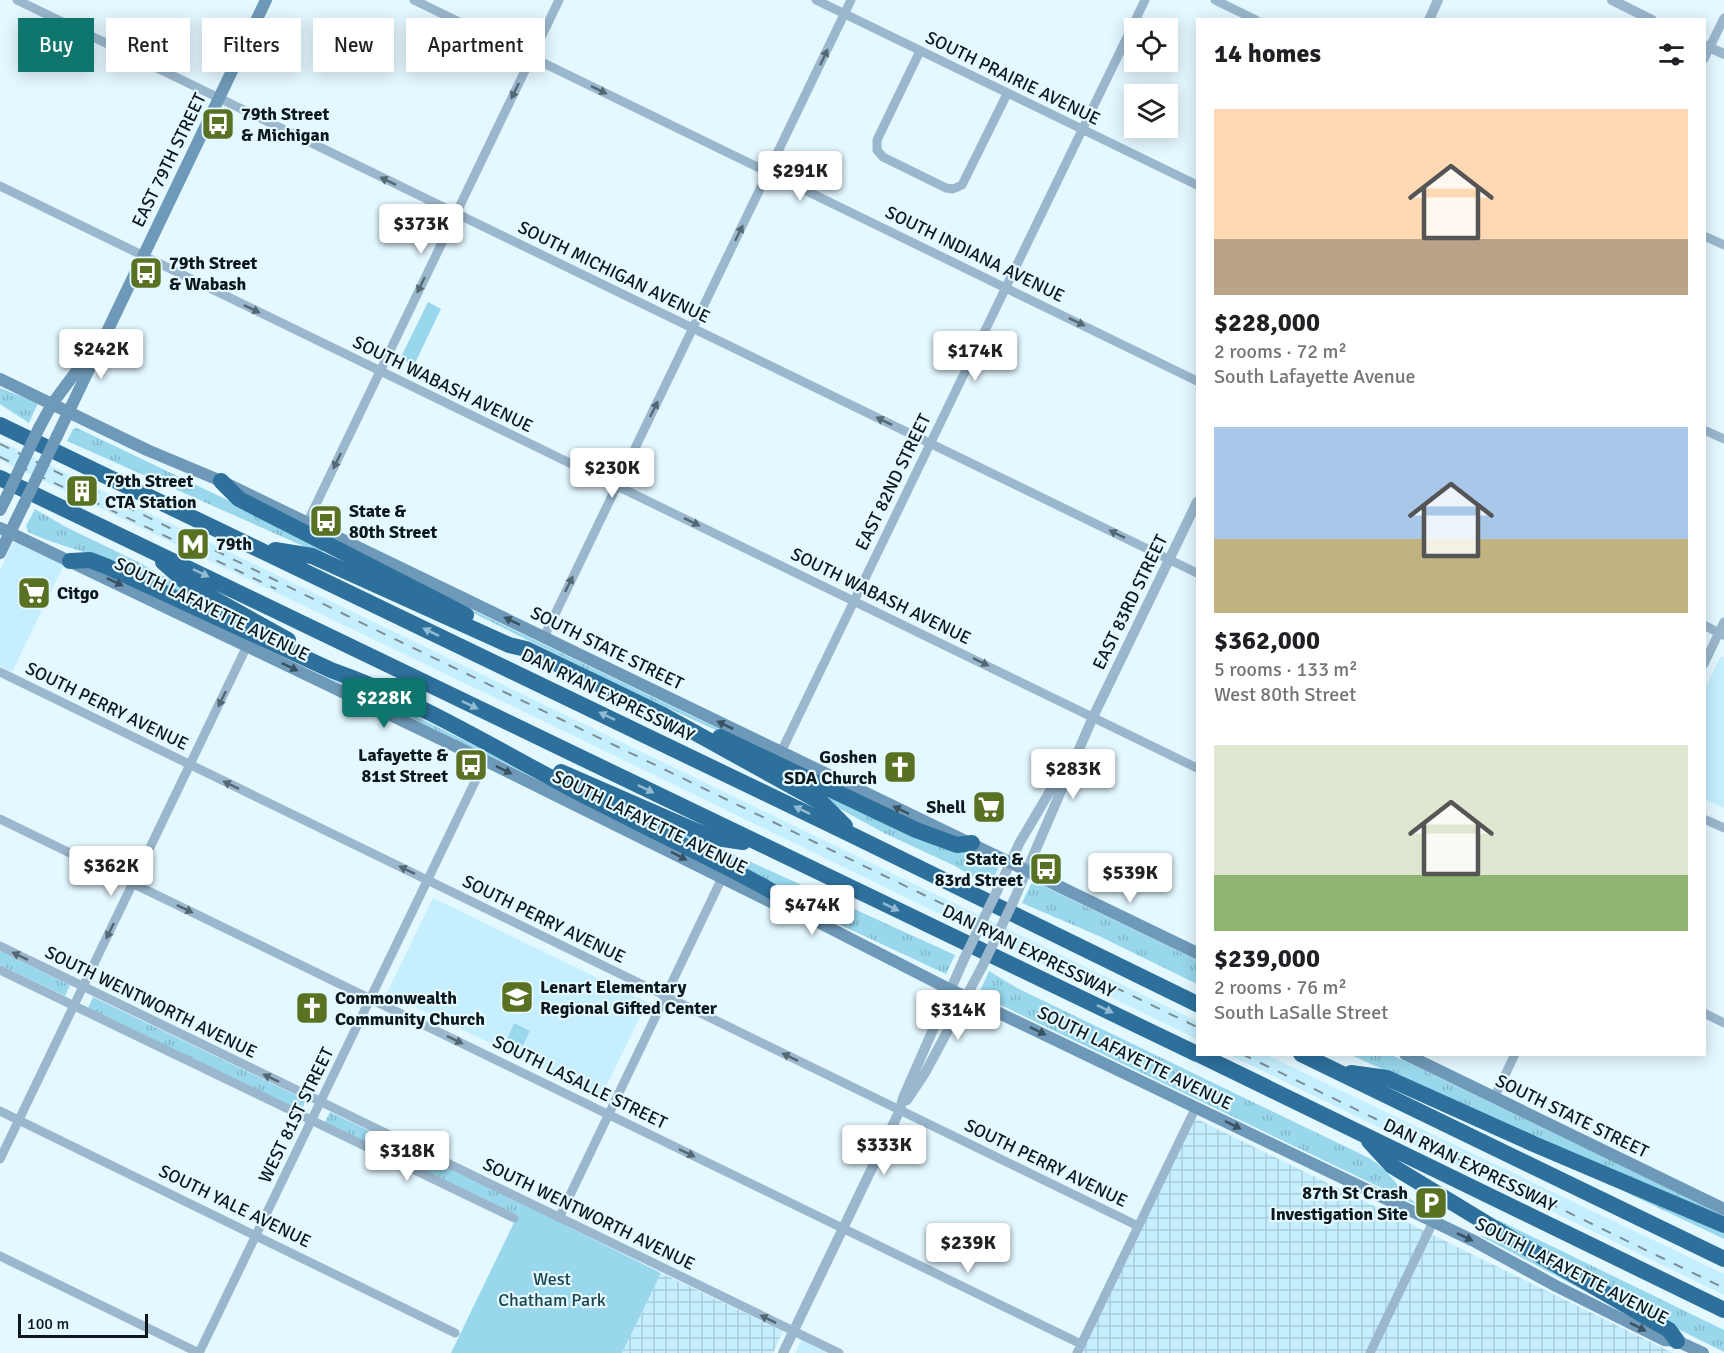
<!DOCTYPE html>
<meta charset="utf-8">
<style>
body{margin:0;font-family:Signika,sans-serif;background:#f2f2f2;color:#202124;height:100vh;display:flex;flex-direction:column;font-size:22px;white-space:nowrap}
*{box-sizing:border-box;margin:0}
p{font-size:20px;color:#757577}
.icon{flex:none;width:33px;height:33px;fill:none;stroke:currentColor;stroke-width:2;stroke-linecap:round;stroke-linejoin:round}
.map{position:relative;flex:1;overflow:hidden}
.sheet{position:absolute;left:1196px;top:18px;width:510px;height:1038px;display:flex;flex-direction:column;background:#fff;border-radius:0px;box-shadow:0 3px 15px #0003}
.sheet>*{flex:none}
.guide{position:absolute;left:18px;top:18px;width:570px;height:54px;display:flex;gap:12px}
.buttons{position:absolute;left:1124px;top:18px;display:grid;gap:12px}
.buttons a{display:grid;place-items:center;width:54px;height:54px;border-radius:0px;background:#fff;box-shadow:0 3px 15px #0003;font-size:30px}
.scale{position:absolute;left:18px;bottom:15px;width:130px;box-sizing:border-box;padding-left:6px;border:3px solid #0c181c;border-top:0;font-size:16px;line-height:21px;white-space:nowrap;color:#0c181c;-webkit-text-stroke:4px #e4f8ff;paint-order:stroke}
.price{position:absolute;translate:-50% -51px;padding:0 14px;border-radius:6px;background:#fff;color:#222;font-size:20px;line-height:39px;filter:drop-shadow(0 2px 3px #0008)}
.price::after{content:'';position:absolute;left:50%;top:36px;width:18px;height:14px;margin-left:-9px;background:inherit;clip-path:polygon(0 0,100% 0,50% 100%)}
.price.selected{background:#0f766e;color:#fff}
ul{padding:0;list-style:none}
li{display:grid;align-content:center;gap:12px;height:318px;padding:0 18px}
li span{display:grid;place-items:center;height:186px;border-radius:0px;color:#555}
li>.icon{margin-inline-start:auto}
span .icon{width:108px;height:108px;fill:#fffc;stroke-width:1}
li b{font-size:26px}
h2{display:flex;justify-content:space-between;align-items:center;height:72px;padding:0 18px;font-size:26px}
.tag{padding:0 21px;border-radius:0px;background:#fff;box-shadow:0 3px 15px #0003;font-size:21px;line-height:54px}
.tag.selected{background:#0f766e;color:#fff}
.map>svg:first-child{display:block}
</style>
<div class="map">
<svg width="1724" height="1353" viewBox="0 0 1724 1353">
<defs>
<pattern id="industrial-grid" width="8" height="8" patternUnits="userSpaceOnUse" patternTransform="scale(1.5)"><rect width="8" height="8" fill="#c5effe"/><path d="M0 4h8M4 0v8" fill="none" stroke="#a8ccd9"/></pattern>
<pattern id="grass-tufts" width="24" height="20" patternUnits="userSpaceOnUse" patternTransform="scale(1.5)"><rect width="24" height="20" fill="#98d7ec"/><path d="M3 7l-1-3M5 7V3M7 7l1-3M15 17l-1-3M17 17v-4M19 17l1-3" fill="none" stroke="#82b8ca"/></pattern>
</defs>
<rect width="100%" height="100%" fill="#e4f8ff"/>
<!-- built -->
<path fill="#c5effe" d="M0 441 1197 1021V1039L537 718 0 460Z
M13 542 64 565 12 672 0 666V570Z
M1721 656 1724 657V808L1704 799V690Z
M433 898 647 1002 601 1097 387 993Z
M1230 1055H1267L1724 1274V1295Z
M802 1339 830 1353H795Z"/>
<!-- industrial -->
<path fill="url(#industrial-grid)" d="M1189 1115 1673 1353H1074Z
M661 1273 783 1331 773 1353H622Z"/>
<!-- grass -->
<path fill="url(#grass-tufts)" d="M0 388 38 403 29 423 0 404Z
M77 428 242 507 324 549 321 554 67 441 73 429Z
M35 509 66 527 138 562 276 639C222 613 168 587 114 563 86 551 55 545 28 532L26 526Z
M464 606 721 730 720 732 622 687 463 608Z
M300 664C392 703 480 747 568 794Z
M742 755 949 846C964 851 988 854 999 867L989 887 955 866 884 833Z
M584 786 955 955 946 974 845 927 726 860Z
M1035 882 1197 960V984L1099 936 1022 903 1031 884Z
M0 951 70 985 65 996 0 965Z
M989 971 1019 989 1369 1158C1391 1171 1400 1193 1421 1207L984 997 980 991Z
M93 997 306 1100 301 1111 88 1008Z
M1351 1055H1392L1724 1215V1219L1504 1124Z
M330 1112 523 1204 518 1215 325 1122Z
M1621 1190 1724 1230V1239Z
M1498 1220 1724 1330V1352L1666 1323 1496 1224Z
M1477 1234 1531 1255 1619 1309Z"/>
<!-- green -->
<path fill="#98d7ec" d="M428 302 441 309 414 365 400 359Z
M514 1023 530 1031 522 1047 507 1040Z
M523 1204 661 1273 622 1353H451Z"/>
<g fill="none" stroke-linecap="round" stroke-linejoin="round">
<!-- minor -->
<path stroke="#9bb7cd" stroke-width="9" d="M17 0 1197 573
M414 0 1197 381
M816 0 1197 185
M1215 0 1256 20
M920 51 877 140V150L883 157 946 188 953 189 962 185 1007 94
M1704 59 1724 18
M0 186 1197 768
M1704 236 1724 245
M1704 430 1724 439
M307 523 559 0
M1704 625 1723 635
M544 637 851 0
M1704 664 1724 622
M0 672 1138 1226
M781 752 1145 0
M0 819 1081 1344
M1704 819 1724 828
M0 946 839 1353
M0 970 514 1218
M1704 1013 1724 1023
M1494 1098 1515 1054
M0 1111 455 1333
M0 1159 247 646
M559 1218 722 878
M0 1256 199 1353
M199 1353 485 761
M1077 1353 1196 1107
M1370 1353 1433 1222"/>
<!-- tertiary -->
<path stroke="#9bb7cd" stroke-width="10" d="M1612 0 1652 20
M1429 20 1438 0
M1704 45 1724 54
M997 891 1020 842 1069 759
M1014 900 1093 717 1197 502
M907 1100 925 1073 982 967
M783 1353 900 1110 903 1098 964 959"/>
<!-- secondary -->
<path stroke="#6f99b8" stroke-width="12" d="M0 379 147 450 221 481 1197 953
M39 428 52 404 99 341
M57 436 266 0
M0 510 7 496
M0 528 474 755 791 912 814 920 949 989 1474 1241 1556 1286 1664 1340 1677 1341 1703 1353
M0 553 24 504
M1405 1054 1724 1209"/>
<!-- motorway -->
<path stroke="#2d709c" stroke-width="16" d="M0 425 854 836 1197 1004
M0 478 1197 1054
M221 481 239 499 466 615
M275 550 312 556 509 645 526 649 663 715 822 803 845 826
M70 561 90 560 108 567 331 670C422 702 504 754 589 798 628 818 668 838 707 857 744 876 782 894 814 920
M163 562 189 585 288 640
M720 737 916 830 957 845 972 843
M561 772 710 837 743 842
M1198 1054 1724 1310
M1301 1054 1724 1259
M1351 1073 1387 1078 1536 1145 1724 1225
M1369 1141 1392 1166 1527 1248 1669 1330 1677 1341"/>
<!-- rail -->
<path stroke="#7d8d93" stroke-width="2" stroke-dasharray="10 10" stroke-linecap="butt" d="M0 444 374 629 1197 1027
M0 457 276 589
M1242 1054 1724 1288"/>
<!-- tertiary-bridge -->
<path stroke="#9bb7cd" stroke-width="10" d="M964 959 997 891
M982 967 1014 900"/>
<!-- secondary-bridge -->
<path stroke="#6f99b8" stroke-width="12" d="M7 496 39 428
M24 504 57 436"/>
</g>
<!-- one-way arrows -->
<defs><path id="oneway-solid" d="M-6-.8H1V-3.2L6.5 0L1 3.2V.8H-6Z" transform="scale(1.5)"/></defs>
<g fill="#546874">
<use href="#oneway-solid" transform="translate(824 57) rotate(-65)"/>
<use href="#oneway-solid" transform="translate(599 90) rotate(26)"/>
<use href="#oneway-solid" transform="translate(515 91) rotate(116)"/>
<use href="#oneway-solid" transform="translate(388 181) rotate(-154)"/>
<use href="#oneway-solid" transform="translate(739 233) rotate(-64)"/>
<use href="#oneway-solid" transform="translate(421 285) rotate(116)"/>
<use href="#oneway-solid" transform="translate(252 309) rotate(26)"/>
<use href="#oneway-solid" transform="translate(1077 322) rotate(26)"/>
<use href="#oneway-solid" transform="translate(654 409) rotate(-64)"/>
<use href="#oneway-solid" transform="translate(884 421) rotate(-154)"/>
<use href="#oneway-solid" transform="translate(337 461) rotate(116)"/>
<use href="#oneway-solid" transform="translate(692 522) rotate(26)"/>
<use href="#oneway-solid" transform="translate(1117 534) rotate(-154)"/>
<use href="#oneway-solid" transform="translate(569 584) rotate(-64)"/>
<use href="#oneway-solid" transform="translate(981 662) rotate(26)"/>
<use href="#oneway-solid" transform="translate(222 699) rotate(116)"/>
<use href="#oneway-solid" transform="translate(231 785) rotate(-154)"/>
<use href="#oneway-solid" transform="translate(407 870) rotate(-154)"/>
<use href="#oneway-solid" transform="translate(185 909) rotate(26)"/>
<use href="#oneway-solid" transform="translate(110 931) rotate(116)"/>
<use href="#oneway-solid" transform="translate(20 956) rotate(-154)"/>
<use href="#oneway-solid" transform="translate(455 1040) rotate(26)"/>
<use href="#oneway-solid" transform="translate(790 1057) rotate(-154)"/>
<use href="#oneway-solid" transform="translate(271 1078) rotate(-154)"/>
<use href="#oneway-solid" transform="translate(687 1153) rotate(26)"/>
<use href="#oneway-solid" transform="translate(768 1319) rotate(-154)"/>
</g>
<g fill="#92bbd2">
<use href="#oneway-solid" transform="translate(201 573) rotate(26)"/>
<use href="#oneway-solid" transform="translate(431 632) rotate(-154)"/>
<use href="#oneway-solid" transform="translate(470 705) rotate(26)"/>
<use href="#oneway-solid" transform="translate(607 716) rotate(-154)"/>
<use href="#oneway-solid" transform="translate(646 789) rotate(26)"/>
<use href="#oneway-solid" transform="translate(802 810) rotate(-154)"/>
<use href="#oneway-solid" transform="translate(891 907) rotate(26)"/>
<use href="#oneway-solid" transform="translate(1105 1009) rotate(26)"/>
</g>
<g fill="#395262">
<use href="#oneway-solid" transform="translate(115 582) rotate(26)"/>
<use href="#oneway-solid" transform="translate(512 621) rotate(-154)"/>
<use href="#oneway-solid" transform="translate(290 667) rotate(26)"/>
<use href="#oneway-solid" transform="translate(725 725) rotate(-154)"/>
<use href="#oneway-solid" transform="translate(504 770) rotate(26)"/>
<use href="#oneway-solid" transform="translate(901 810) rotate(-154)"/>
<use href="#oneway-solid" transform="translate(679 856) rotate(27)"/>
<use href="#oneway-solid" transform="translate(1038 1031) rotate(26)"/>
<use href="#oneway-solid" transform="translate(1233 1125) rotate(26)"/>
<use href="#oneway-solid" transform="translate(1465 1237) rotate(26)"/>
<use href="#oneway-solid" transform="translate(1638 1327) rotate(27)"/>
</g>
<!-- icons -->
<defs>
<symbol id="bus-square" viewBox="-11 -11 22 22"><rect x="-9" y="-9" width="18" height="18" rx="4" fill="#597122" stroke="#e4f8ff"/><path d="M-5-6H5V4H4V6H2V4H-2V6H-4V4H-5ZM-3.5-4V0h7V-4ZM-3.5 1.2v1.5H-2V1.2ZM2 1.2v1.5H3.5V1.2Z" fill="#fff"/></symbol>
<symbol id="building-square" viewBox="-11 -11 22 22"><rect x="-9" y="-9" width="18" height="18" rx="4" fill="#597122" stroke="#e4f8ff"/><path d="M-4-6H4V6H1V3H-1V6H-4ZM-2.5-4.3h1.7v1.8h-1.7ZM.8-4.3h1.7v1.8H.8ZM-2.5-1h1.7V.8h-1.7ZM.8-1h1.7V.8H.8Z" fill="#fff"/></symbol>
<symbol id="metro-square" viewBox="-11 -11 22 22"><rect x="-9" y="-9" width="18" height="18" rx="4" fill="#597122" stroke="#e4f8ff"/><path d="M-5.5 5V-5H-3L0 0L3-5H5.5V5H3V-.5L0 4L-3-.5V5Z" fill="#fff"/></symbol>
<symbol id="supermarket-square" viewBox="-11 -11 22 22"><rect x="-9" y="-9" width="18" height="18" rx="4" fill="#597122" stroke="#e4f8ff"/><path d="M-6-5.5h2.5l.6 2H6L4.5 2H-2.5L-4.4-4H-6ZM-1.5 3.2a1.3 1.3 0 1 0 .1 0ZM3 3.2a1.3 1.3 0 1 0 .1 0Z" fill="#fff"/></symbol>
<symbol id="church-square" viewBox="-11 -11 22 22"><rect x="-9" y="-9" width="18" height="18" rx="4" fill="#597122" stroke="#e4f8ff"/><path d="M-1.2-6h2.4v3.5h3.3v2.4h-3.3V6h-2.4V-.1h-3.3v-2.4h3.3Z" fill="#fff"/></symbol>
<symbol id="school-square" viewBox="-11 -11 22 22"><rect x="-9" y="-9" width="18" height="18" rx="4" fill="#597122" stroke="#e4f8ff"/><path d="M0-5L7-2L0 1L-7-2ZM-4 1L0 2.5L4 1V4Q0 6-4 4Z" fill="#fff"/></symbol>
<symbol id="parking-square" viewBox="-11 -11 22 22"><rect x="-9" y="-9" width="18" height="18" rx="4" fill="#597122" stroke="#e4f8ff"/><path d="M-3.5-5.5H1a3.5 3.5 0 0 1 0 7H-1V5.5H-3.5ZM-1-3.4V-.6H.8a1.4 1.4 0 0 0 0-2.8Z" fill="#fff"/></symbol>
</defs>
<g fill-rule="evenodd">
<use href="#bus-square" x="199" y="105" width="38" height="38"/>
<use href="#bus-square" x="127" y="254" width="38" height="38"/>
<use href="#building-square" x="63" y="472" width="38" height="38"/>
<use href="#bus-square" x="307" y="502" width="38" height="38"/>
<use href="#metro-square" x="174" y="525" width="38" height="38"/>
<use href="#supermarket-square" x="15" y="574" width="38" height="38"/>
<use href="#bus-square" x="452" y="746" width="38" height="38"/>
<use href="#church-square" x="881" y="748" width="38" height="38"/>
<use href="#supermarket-square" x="970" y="788" width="38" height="38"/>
<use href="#bus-square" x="1027" y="850" width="38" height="38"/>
<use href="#school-square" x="498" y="978" width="38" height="38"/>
<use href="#church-square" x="293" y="989" width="38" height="38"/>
<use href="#parking-square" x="1412" y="1184" width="38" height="38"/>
</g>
<g text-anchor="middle" stroke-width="4.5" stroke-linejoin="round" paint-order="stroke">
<!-- street labels -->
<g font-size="18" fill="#0c181c" stroke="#e4f8ff">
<text transform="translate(1013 78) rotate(26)" y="6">SOUTH PRAIRIE AVENUE</text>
<text transform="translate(169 160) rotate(-64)" y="6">EAST 79TH STREET</text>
<text transform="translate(975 254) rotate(26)" y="6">SOUTH INDIANA AVENUE</text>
<text transform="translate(614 272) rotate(26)" y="6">SOUTH MICHIGAN AVENUE</text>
<text transform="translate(443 384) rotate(26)" y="6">SOUTH WABASH AVENUE</text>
<text transform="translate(893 482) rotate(-64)" y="6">EAST 82ND STREET</text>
<text transform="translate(881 596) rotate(26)" y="6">SOUTH WABASH AVENUE</text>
<text transform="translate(1130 602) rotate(-64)" y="6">EAST 83RD STREET</text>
<text transform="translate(212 609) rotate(26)" y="6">SOUTH LAFAYETTE AVENUE</text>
<text transform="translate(607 648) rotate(26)" y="6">SOUTH STATE STREET</text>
<text transform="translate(608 695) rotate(26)" y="6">DAN RYAN EXPRESSWAY</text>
<text transform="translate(107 706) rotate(26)" y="6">SOUTH PERRY AVENUE</text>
<text transform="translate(650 822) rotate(26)" y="6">SOUTH LAFAYETTE AVENUE</text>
<text transform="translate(544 919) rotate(26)" y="6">SOUTH PERRY AVENUE</text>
<text transform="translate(1029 951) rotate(26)" y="6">DAN RYAN EXPRESSWAY</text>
<text transform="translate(151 1002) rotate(26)" y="6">SOUTH WENTWORTH AVENUE</text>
<text transform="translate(1135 1058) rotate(26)" y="6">SOUTH LAFAYETTE AVENUE</text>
<text transform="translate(580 1082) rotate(26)" y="6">SOUTH LASALLE STREET</text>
<text transform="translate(296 1115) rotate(-64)" y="6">WEST 81ST STREET</text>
<text transform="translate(1572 1116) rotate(26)" y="6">SOUTH STATE STREET</text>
<text transform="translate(1046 1163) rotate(26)" y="6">SOUTH PERRY AVENUE</text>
<text transform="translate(1470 1165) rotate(26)" y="6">DAN RYAN EXPRESSWAY</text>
<text transform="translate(235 1206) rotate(26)" y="6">SOUTH YALE AVENUE</text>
<text transform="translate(589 1214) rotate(26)" y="6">SOUTH WENTWORTH AVENUE</text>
<text transform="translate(1572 1271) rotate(27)" y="6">SOUTH LAFAYETTE AVENUE</text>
</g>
<!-- poi labels -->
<g font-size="18" font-weight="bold" fill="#0c181c" stroke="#e4f8ff" text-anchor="start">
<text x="241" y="120">79th Street<tspan x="241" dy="21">&amp; Michigan</tspan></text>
<text x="169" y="269">79th Street<tspan x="169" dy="21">&amp; Wabash</tspan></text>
<text x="105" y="487">79th Street<tspan x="105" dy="21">CTA Station</tspan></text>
<text x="349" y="517">State &amp;<tspan x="349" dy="21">80th Street</tspan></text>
<text x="216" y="550">79th</text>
<text x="57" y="599">Citgo</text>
<text x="448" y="761" text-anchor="end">Lafayette &amp;<tspan x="448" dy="21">81st Street</tspan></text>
<text x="877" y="763" text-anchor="end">Goshen<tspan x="877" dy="21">SDA Church</tspan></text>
<text x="966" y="813" text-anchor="end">Shell</text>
<text x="1023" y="865" text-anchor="end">State &amp;<tspan x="1023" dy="21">83rd Street</tspan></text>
<text x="540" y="993">Lenart Elementary<tspan x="540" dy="21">Regional Gifted Center</tspan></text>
<text x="335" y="1004">Commonwealth<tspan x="335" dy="21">Community Church</tspan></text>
<text x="1408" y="1199" text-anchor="end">87th St Crash<tspan x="1408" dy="21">Investigation Site</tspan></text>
</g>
<!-- park labels -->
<g font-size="18" fill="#1b4451" stroke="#e4f8ff">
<text x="552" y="1285">West<tspan x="552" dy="21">Chatham Park</tspan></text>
</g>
</g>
</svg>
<div class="buttons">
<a><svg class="icon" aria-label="locate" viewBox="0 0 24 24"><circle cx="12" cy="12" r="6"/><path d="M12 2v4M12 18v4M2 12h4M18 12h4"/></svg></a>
<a><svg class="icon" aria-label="layers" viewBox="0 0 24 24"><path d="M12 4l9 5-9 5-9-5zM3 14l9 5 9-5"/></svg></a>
</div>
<div class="scale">100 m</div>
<b class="price" style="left:800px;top:202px">$291K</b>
<b class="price" style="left:421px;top:255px">$373K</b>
<b class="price" style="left:101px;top:380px">$242K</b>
<b class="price" style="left:975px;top:382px">$174K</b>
<b class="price" style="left:612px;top:499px">$230K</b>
<b class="price selected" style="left:384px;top:729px">$228K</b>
<b class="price" style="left:1073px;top:800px">$283K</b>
<b class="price" style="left:111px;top:897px">$362K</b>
<b class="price" style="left:1130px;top:904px">$539K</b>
<b class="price" style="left:812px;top:936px">$474K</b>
<b class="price" style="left:958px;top:1041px">$314K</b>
<b class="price" style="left:884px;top:1176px">$333K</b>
<b class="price" style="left:407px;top:1182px">$318K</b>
<b class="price" style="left:968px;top:1274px">$239K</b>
<div class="guide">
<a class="tag selected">Buy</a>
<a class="tag">Rent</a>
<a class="tag">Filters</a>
<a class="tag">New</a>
<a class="tag">Apartment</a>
</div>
<section class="sheet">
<h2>14 homes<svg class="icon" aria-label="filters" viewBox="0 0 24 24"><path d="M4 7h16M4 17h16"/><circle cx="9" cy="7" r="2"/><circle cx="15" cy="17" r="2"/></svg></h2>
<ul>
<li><span style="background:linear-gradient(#ffd9b3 70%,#b9a48a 0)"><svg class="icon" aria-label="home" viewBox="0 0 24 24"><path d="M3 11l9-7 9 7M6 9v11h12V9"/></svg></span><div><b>$228,000</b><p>2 rooms · 72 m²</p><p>South Lafayette Avenue</p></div></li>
<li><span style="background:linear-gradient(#a9c7e8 60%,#c2b280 0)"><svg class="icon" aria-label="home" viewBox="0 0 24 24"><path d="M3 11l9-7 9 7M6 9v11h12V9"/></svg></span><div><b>$362,000</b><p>5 rooms · 133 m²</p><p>West 80th Street</p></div></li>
<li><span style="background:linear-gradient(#dfe7d0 70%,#8fb573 0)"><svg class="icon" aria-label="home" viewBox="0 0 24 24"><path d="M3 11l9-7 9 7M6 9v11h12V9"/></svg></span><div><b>$239,000</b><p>2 rooms · 76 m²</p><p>South LaSalle Street</p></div></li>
</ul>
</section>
</div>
